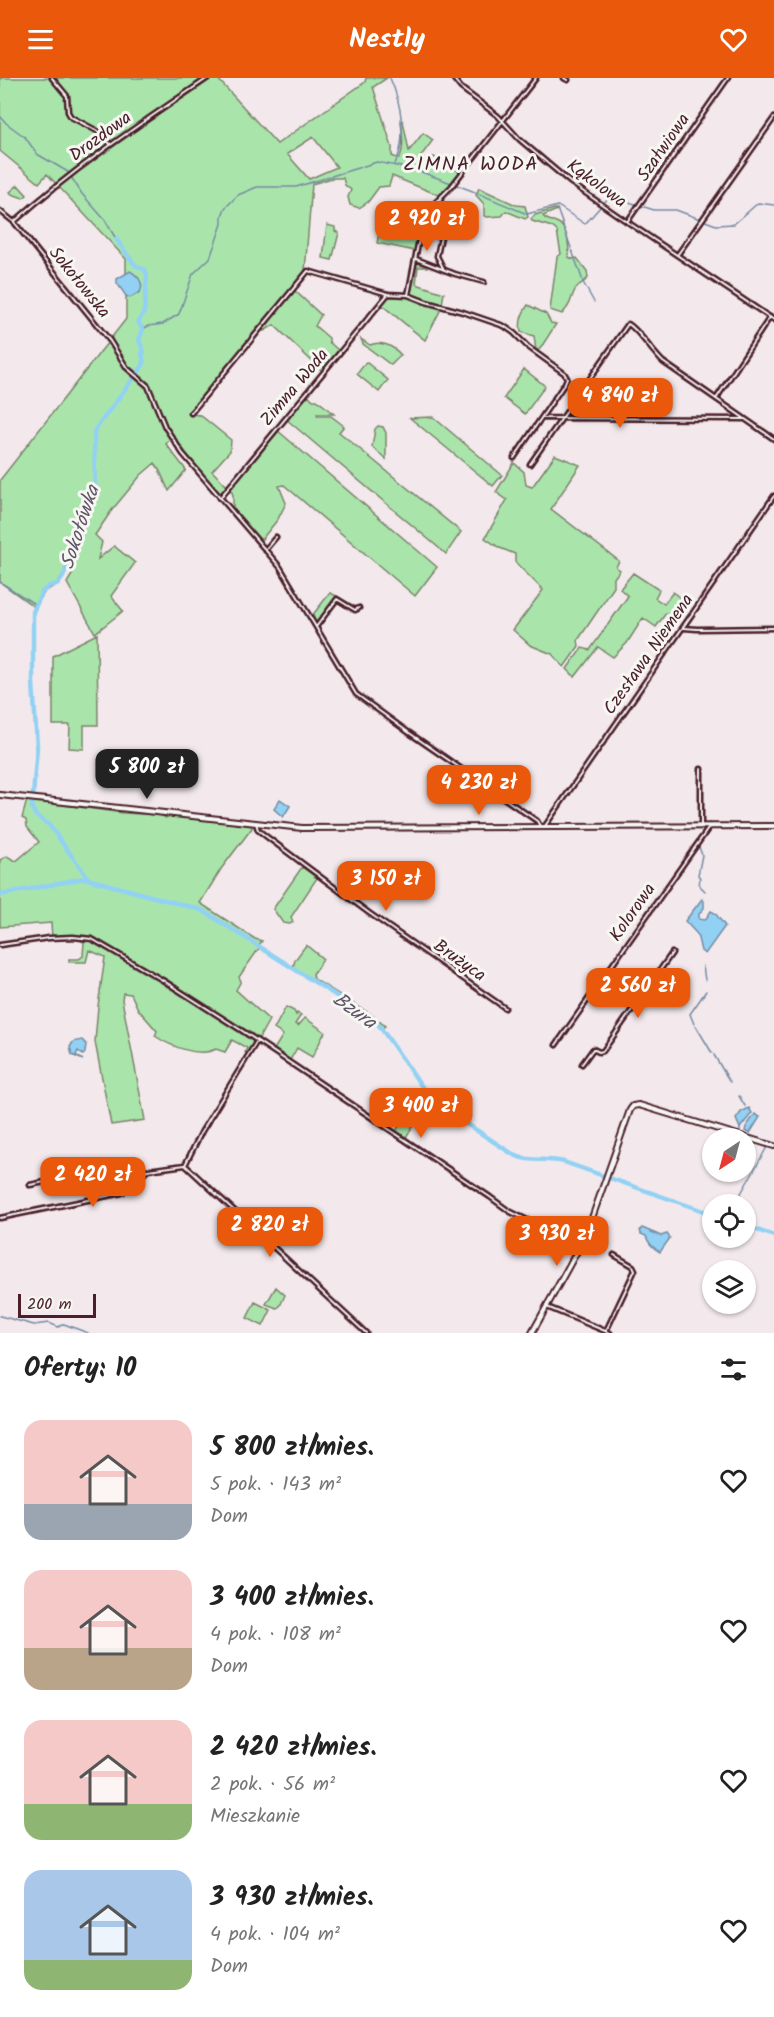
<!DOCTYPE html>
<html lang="pl">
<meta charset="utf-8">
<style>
body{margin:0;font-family:Kalam,sans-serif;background:#f6f6f6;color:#222;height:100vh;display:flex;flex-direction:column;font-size:22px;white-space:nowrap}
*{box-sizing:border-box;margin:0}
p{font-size:20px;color:#767676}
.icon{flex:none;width:33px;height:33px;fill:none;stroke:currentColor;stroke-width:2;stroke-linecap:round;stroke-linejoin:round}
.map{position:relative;height:1255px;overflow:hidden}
.side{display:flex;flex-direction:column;background:#fff;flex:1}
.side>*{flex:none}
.needle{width:39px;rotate:216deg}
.controls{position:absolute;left:702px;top:1050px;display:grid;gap:12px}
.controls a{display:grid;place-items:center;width:54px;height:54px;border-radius:50%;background:#fff;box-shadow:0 2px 4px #0004;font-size:30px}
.scale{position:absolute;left:18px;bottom:15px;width:78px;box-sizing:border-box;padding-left:6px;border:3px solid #4a1f2b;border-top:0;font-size:16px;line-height:21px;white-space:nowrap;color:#4a1f2b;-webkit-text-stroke:4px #f6f6f2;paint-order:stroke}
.price{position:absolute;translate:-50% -51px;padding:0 14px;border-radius:12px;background:#ea580c;color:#fff;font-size:20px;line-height:39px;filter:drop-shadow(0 2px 3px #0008)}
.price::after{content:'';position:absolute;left:50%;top:36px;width:18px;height:14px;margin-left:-9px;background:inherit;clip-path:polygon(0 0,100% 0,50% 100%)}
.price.current{background:#222;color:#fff}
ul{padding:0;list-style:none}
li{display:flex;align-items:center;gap:18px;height:150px;padding:0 24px}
li span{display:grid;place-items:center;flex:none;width:168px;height:120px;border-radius:18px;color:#555}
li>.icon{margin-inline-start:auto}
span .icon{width:72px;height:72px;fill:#fffc;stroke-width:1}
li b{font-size:26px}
h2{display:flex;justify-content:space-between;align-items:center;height:72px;padding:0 24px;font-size:26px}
header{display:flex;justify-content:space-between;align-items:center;height:78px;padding:0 24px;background:#ea580c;color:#fff;font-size:27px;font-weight:600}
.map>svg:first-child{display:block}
</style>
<header><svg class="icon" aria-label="menu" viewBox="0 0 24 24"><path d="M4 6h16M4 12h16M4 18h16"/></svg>Nestly<svg class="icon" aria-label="heart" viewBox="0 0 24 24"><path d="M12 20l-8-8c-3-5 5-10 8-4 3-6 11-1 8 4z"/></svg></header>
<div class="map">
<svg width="774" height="1255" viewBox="0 0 774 1255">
<rect width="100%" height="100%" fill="#f3e9ec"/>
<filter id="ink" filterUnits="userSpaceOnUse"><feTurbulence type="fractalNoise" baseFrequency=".0167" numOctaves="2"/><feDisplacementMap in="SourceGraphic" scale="12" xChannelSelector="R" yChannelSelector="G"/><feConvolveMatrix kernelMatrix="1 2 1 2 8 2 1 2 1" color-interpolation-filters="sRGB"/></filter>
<g filter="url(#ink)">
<!-- green -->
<path fill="#a9e5ab" stroke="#7a826b" stroke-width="1.5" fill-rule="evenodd" d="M0 0H217L277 66 365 4 366 0H387L373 9 392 69V78L399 81C405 69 402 56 401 43H403L409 73 423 55 433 62 421 78 422 81 427 82 432 79H434L460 94 441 118 392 98 389 108 379 109 368 124 359 130 350 127 348 119 351 112 345 107 343 100H332L312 106 305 193 190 336 200 337 231 362 230 373 212 393 227 408 221 417 172 358 166 366 186 392 169 413C164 404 161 393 155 385L141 397 112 432 95 457 102 464 98 481 114 468 135 485 111 518 123 533 95 555 67 505 73 495 71 484 56 507 45 513 37 527 33 528 0 504V402L126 241V181L47 96 39 105 0 73ZM313 59 337 89 309 101 287 76Z
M18 107 27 117 23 120 12 116 10 114Z
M479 110 516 127 525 128 528 139 525 141 506 133 502 138 487 139 484 138V126L476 117Z
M554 131 557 132 543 138C547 143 550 142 556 144 568 148 569 168 569 179L572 181 577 180 587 193 588 200C584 205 576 207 574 214 569 226 571 226 562 236L550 232 557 179 561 176 557 153 552 149 532 143 531 141 535 137Z
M381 145 419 153 415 173 377 165Z
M327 147 335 149V153L339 155 332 182 323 180Z
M419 185 426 189H418L416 206 444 215 441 231 425 262 382 227 388 219 406 218 410 216 416 187Z
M295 213 321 237 315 248 329 260V264L338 272V275L323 294 274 247 264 253 262 251Z
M528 227 546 236 551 245 556 246 540 271 536 273 534 258 521 254C519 245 522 235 528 227Z
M361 261 370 267C381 262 393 268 401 277L391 287 363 266Z
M366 284 388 302 379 314 357 296Z
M524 291 545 308 525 336 504 320Z
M306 317H308L313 322H317L334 336H317L318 338H331L344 348 339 354 461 454 446 476 286 341Z
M433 339 502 397 493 408 410 340Z
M378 348 383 349 386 355V381L372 369 375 351Z
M277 352 437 489 415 518 284 407 279 408 286 425 278 441 262 461H259L233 432V417L231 412 232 409Z
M555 377 580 387 551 431 619 483 616 489 620 492 614 500V509L578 562 579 568 564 589 552 576 530 567 513 552 543 512 515 484V476L500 470 485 460 507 422 496 414 514 385 524 394 526 407 532 409Z
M633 495 659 512 655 520 664 526 673 514 681 521 669 537 666 535 656 549 643 540 627 565 613 579 598 569 575 599 567 591 582 570 590 572 628 518 620 511Z
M330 515 337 518 316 547 311 539Z
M97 556 98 647H84V671L69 670 70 647H53V578Z
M27 722 123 735 160 737 166 740 167 738 177 739 251 747 252 750 221 791 200 825 255 861 262 863 259 867 260 869 239 899 241 903 236 912 269 942 258 962 254 959 252 961 253 966 247 975 245 974 247 970 232 962 225 974 216 971C199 980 170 968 155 958L157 953 138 931 131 916 123 915 122 922 145 1042 111 1047 95 964 98 928 105 879 89 872 86 884H69V881H79L83 878 84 864 73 859 52 860 51 845 0 849V782L7 778 16 783 39 764 27 749 26 742 22 740Z
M302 789 317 800 291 839 293 844 290 846 283 845 273 831Z
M306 867 323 881 313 896 314 901 372 937 385 948 382 950 372 940 293 889 295 882Z
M286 929 294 933 296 937 297 935 301 937 295 946 298 948 305 940 325 954 312 979 297 970 289 984 273 973 283 957 274 951Z
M410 1024 417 1028 414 1034 419 1038 405 1061 396 1054Z
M276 1209 285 1217 280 1228 277 1230 266 1226Z
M255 1224 271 1232 263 1248 247 1240Z"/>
<!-- water -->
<path fill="#92d1f3" stroke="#758aa3" stroke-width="1.5" d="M130 193C137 197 145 205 140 214L130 220 126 218 117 205V201Z
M280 721 290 728 283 739 274 731Z
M702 821 704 823V830L699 836V841L705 842 711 833 715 835 725 848 705 876 701 873 697 856 685 843Z
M82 962 86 966 85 975 83 977 78 973 76 977 83 982 72 977 70 969 73 964Z
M749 1030 752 1035 740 1050 736 1041 741 1034Z
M755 1036 760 1039 750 1055 745 1053 746 1049Z
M642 1150 661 1158 667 1156 670 1160 660 1174C653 1170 648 1165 646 1158L641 1156 640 1152Z"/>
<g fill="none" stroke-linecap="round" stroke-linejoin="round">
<!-- stream -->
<path stroke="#758aa3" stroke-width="1.5" d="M390 0C401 25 408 60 395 86
M0 38 6 45 25 59 37 76 68 94 82 116 105 142 116 161
M556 128 584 206 594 224
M143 251 148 248 163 246 179 236 193 196 210 180 222 146V138L225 130 238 117 257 109H296L377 84 416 92 470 112 527 136 558 128 585 146 610 118 654 132H676L716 147 734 146 758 125 774 127
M0 504 36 527
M699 769 702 777 698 797 700 800 699 807 705 813
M703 888 705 902
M694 946 690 936 706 913
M696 948 712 975
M714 977 730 1004
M739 1018 745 1028
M740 1050V1056L743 1057
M735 1126 767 1069
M0 1238 34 1247 49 1245 58 1249 64 1246 88 1255"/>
<!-- river -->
<path stroke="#92d1f3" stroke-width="4.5" d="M88 800 49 747 36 738 32 730 37 669 33 604V534L42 514 49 508 58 506 63 499 95 409 94 353 144 286 142 275 144 274 139 262 143 251 138 244 144 234 147 197 145 192 135 187 116 161
M0 817 84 800 202 832 376 943 432 1023 514 1077C530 1085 547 1079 564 1084L712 1136
M746 1148 774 1158"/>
<defs>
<path id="street" d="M52 0 67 18 68 34 71 39 101 55 110 66
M453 0 461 10 498 38 519 61 571 105 617 137 774 242
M564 0 568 2
M441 121 434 139 444 144 437 178 444 192
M0 133 14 144 38 174 110 263 127 290 148 308 165 349 183 376 280 489 356 616 408 654 537 743 540 748
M425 135 435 140
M14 144C75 89 140 46 208 0
M627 144 728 0
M678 176 774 40
M416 181 455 196 484 204
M408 217 426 224 463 234 504 248 514 255 528 269 564 295 567 300 565 305 514 380
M716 321 770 239
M191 335 308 193 388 216 408 217 424 136 451 109 536 0
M542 340 745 341
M530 386 628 246C637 250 653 275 663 284L774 361
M220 420 388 216
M265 472 276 459
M316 549 337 521 355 532 359 530
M684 550 697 551 774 550
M256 745 258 752 267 759 369 835 505 930
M545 748 774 418
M701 748V691
M0 867 49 860 73 859 92 861 164 903 244 954 490 1119 509 1133 537 1147 565 1155 586 1157
M556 967 710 748
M582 986 593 971 599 974 603 973 672 875
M185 1087 202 1053 257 963
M30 1107 134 1086 146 1092
M0 1140 122 1115 148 1092 185 1087 366 1255
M547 1229 610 1255
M606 1253 635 1192 633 1188 614 1177"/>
<path id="secondary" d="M0 717 302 750 774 748
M532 1255 586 1157 630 1032 633 1028 639 1027 774 1068"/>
</defs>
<!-- street casing -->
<use href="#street" stroke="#4a1f2b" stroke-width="7"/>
<!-- secondary casing -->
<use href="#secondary" stroke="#4a1f2b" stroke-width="8"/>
<!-- street -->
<use href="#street" stroke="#f6f6f2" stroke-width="2"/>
<!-- secondary -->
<use href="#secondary" stroke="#f6f6f2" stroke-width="4"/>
</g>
</g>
<g text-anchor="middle" stroke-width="6" stroke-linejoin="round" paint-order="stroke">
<!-- street labels -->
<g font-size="18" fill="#4a1f2b" stroke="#f6f6f2">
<text transform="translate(100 58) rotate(-36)" y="6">Drozdowa</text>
<text transform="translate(663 69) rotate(-55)" y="6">Szałwiowa</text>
<text transform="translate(597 105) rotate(36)" y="6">Kąkolowa</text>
<text transform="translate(80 204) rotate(51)" y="6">Sokołowska</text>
<text transform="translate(294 309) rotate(-50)" y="6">Zimna Woda</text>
<text transform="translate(648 576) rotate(-55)" y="6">Czesława Niemena</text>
<text transform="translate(632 834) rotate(-55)" y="6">Kolorowa</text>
<text transform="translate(460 882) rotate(35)" y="6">Brużyca</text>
</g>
<!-- neighbourhood labels -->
<g font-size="20" letter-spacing="1.5" fill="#4a1f2b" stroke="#f6f6f2">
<text x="471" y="92">ZIMNA WODA</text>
</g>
<!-- water labels -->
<g font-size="20" font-style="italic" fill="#605467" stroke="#f6f6f2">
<text transform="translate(79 449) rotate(-72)" y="7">Sokołówka</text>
<text transform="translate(355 932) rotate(36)" y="7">Bzura</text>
</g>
</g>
</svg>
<div class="controls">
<a><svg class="needle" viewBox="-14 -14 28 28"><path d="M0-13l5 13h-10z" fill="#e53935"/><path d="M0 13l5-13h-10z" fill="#767676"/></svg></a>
<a><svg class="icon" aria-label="locate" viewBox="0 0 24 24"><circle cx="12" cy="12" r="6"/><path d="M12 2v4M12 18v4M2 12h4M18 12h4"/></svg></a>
<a><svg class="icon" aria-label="layers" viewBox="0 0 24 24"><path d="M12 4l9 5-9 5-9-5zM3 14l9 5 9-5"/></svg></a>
</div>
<div class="scale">200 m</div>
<b class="price" style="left:427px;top:174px">2 920 zł</b>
<b class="price" style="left:620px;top:351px">4 840 zł</b>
<b class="price current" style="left:147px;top:722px">5 800 zł</b>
<b class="price" style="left:479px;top:738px">4 230 zł</b>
<b class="price" style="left:386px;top:834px">3 150 zł</b>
<b class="price" style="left:638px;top:941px">2 560 zł</b>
<b class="price" style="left:421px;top:1061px">3 400 zł</b>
<b class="price" style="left:93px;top:1130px">2 420 zł</b>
<b class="price" style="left:270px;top:1180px">2 820 zł</b>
<b class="price" style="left:557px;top:1189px">3 930 zł</b>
</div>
<section class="side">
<h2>Oferty: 10<svg class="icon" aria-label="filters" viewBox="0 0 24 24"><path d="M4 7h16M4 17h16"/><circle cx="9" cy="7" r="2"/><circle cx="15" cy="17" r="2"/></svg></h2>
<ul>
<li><span style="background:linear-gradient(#f6c9c9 70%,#9aa5b1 0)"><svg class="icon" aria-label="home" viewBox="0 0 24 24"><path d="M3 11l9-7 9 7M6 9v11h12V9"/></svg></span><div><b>5 800 zł/mies.</b><p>5 pok. · 143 m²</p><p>Dom</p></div><svg class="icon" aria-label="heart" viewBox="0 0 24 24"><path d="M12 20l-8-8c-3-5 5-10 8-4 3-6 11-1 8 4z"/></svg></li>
<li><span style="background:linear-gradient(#f6c9c9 65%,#b9a48a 0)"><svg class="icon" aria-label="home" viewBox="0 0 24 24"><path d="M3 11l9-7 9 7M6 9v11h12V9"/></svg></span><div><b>3 400 zł/mies.</b><p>4 pok. · 108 m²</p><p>Dom</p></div><svg class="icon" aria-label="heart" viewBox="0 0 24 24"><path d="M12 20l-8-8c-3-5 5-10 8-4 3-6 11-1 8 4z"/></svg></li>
<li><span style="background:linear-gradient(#f6c9c9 70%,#8fb573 0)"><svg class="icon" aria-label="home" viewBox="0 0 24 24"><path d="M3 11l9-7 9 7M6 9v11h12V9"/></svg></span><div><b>2 420 zł/mies.</b><p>2 pok. · 56 m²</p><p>Mieszkanie</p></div><svg class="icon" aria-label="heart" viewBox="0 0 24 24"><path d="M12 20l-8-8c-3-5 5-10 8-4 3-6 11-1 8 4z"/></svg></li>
<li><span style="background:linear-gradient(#a9c7e8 75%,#8fb573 0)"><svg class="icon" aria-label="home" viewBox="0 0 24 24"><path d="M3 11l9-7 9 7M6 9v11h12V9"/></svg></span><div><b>3 930 zł/mies.</b><p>4 pok. · 104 m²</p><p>Dom</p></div><svg class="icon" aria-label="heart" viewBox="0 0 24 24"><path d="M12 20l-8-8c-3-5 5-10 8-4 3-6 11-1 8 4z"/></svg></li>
</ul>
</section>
